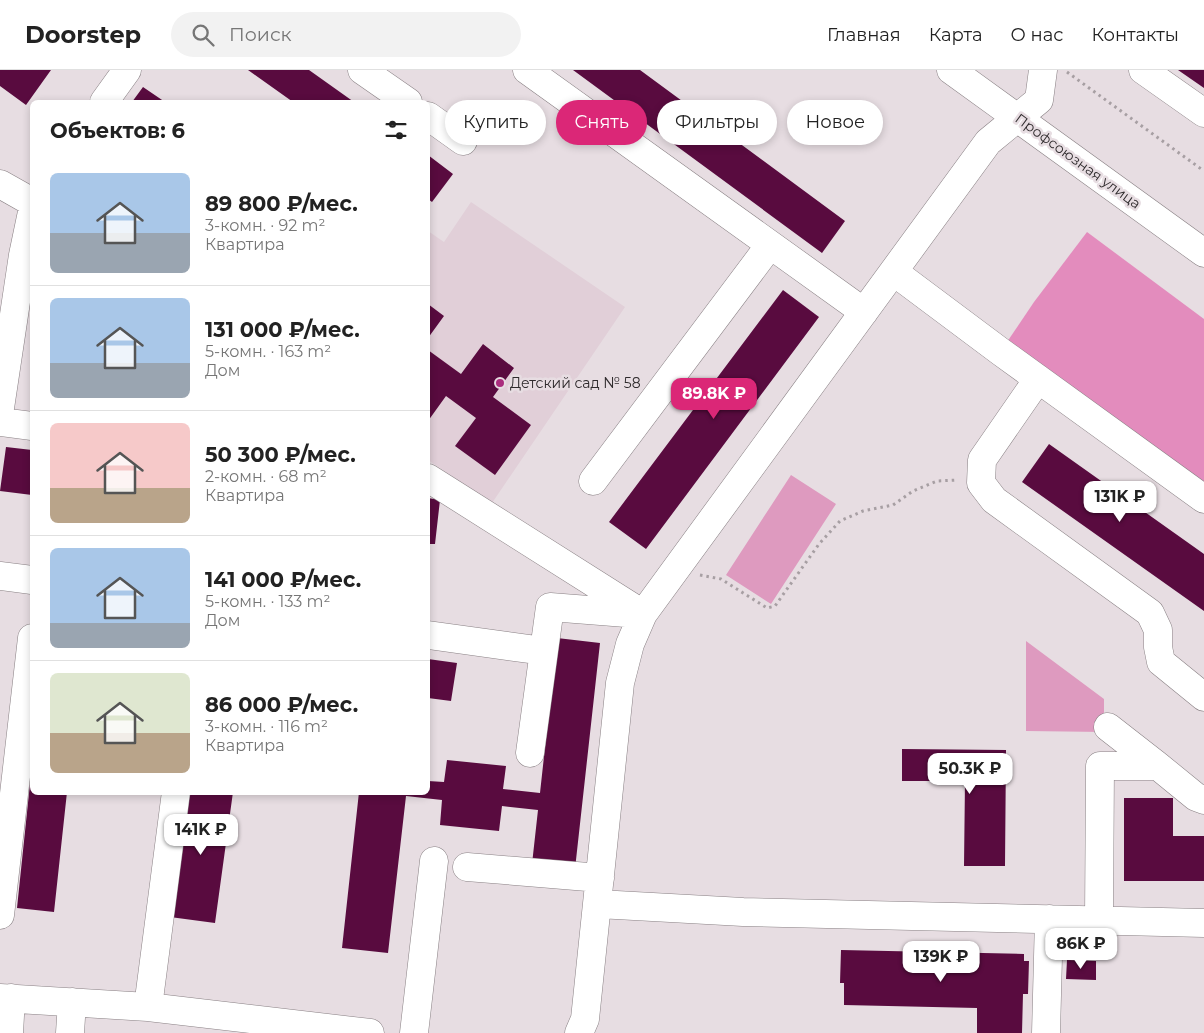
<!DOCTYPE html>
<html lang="ru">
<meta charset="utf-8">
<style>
body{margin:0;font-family:Montserrat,sans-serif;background:#f2f2f2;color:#222;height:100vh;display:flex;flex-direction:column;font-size:19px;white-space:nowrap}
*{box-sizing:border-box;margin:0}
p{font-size:16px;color:#767676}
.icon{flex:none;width:28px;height:28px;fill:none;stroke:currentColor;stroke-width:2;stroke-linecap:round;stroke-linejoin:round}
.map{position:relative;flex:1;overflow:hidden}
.drawer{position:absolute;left:30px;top:30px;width:400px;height:695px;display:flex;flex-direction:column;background:#fff;border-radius:8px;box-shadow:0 2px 8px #0003}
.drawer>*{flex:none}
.top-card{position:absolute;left:445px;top:30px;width:475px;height:45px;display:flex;gap:10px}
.price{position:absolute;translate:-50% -42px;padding:0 11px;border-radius:10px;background:#fff;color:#222;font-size:16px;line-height:32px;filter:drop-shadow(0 1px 2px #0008)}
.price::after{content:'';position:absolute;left:50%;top:30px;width:15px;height:11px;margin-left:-8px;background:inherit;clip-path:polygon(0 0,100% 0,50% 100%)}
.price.current{background:#db2777;color:#fff}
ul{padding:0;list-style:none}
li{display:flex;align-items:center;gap:15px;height:125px;padding:0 20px}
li+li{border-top:1px solid #e0e0e0}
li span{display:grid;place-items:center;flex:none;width:140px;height:100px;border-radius:8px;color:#555}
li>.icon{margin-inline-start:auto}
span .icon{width:60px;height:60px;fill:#fffc;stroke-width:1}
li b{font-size:21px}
h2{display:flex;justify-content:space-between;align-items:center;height:60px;padding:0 20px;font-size:21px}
.pill{padding:0 18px;border-radius:22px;background:#fff;box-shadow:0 2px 8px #0003;font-size:18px;line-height:45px}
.pill.current{background:#db2777;color:#fff}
header{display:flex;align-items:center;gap:30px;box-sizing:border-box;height:70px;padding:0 25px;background:#fff;border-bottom:1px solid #e0e0e0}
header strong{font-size:24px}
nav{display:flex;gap:28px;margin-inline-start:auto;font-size:18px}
.search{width:350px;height:45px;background:#f2f2f2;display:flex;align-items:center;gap:12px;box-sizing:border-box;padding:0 18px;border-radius:28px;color:#767676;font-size:19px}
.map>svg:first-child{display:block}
</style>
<header>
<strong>Doorstep</strong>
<div class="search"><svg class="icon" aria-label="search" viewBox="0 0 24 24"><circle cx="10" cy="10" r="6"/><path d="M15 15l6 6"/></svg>Поиск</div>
<nav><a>Главная</a><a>Карта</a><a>О нас</a><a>Контакты</a></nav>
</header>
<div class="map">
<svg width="1204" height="963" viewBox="0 0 1204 963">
<rect width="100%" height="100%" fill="#e7dde2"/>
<!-- built -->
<path fill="#e1cfd8" d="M471 132 625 237 492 433 428 390V161L444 172Z"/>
<!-- green -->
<path fill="#de9abf" d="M791 405 836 434 771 534 726 505Z
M1026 571 1104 629V662L1026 661Z"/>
<!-- forest -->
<path fill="#e38cbd" d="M1087 162 1204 249V420L1005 275 1034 232Z"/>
<!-- building -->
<path fill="#590b3f" d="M0 0H51L26 35 0 16Z
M248 0H309L354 32H293Z
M573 0H640L845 151 822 183Z
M1178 0H1204V18Z
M143 17 165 32H132Z
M428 85 453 104 432 132 428 129Z
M783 220 819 247 646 479 609 452Z
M428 234 444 246 428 268Z
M483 274 514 298 493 327 531 355 495 405 455 376 476 348 446 326 428 351V280L461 304Z
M1049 374 1204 484V541L1022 412Z
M6 377 32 380V425L0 421Z
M428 428 440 430 435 474H428Z
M557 568 600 573 575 799 532 794 538 740 502 736 499 761 440 755 442 730 406 726 388 883 342 878 359 722H428V711L444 712 447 690 506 696 503 719 540 723Z
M428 589 457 593 451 631 428 628Z
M902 679 1006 680 1005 796H964L965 711H902Z
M31 704 32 722H67L54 842 17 838Z
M187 722H233L215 853 170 847Z
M1124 728H1173V766H1204V811H1124Z
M841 880 1024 884V891H1029L1028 924H1023L1022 963H977V938L844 935V913H840Z
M1067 890 1096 891V910L1066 909Z"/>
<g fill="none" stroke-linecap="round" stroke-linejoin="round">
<defs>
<path id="minor" d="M362 0 408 32
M527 0 864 242
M1143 0 1204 43
M104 32 127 0
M428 46 463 71
M0 114 32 132
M894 202 1001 282 1204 429
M1038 309 982 390 981 413 994 430 1150 543 1158 560V577L1161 592 1204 627
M0 338 23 185 32 142
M0 352 32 356
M428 408 643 544
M593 411 770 175
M0 506 32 510
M428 565 544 581
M1108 657 1158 696
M530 683 550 537 639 544
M467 797 600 808
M598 834 743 842 1204 853
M0 845 32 568
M1099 850 1100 696H1158L1196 727 1204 730
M0 928 148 937 370 963
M148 937 176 722
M9 963 11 928
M70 963 72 932
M414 963 434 791
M579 963 585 949 620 613 630 574 643 544 988 72 1039 30 1043 0
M1046 963 1049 849"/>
<path id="highway" d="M951 0 1204 183"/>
</defs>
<!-- minor casing -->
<use href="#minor" stroke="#898084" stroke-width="29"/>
<!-- highway casing -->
<use href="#highway" stroke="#898084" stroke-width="29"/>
<!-- path -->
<path stroke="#a79fa3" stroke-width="3" stroke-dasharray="2.5 4" stroke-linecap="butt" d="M1067 2 1204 101
M700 505 721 509 767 538 775 536 819 474 840 451 863 441 893 435 913 421 937 411 958 410"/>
<!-- minor -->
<use href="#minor" stroke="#fff" stroke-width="28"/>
<!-- highway -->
<use href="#highway" stroke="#fff" stroke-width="28"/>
</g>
<!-- markers -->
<circle fill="#aa2c7d" stroke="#e7dde2" stroke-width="2" cx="500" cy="313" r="5"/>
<g text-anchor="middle" stroke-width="5" stroke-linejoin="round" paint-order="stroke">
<!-- street labels -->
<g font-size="14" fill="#2f2b2d" stroke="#e7dde2">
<text transform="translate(1078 91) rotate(36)" y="5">Профсоюзная улица</text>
</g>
<!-- poi labels -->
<g font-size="14" fill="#2f2b2d" stroke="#e7dde2" text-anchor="start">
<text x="510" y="318">Детский сад № 58</text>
</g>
</g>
</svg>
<b class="price current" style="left:714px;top:350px">89.8K ₽</b>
<b class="price" style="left:1120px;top:453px">131K ₽</b>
<b class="price" style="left:970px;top:725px">50.3K ₽</b>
<b class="price" style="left:201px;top:786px">141K ₽</b>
<b class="price" style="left:1081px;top:900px">86K ₽</b>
<b class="price" style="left:941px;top:913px">139K ₽</b>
<div class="top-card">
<a class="pill">Купить</a>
<a class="pill current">Снять</a>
<a class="pill">Фильтры</a>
<a class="pill">Новое</a>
</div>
<section class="drawer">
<h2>Объектов: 6<svg class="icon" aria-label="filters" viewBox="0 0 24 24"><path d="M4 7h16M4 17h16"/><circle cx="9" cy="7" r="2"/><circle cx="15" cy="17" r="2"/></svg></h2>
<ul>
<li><span style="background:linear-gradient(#a9c7e8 60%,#9aa5b1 0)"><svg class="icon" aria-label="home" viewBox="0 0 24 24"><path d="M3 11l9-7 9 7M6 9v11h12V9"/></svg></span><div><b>89 800 ₽/мес.</b><p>3-комн. · 92 m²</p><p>Квартира</p></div></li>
<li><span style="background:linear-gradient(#a9c7e8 65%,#9aa5b1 0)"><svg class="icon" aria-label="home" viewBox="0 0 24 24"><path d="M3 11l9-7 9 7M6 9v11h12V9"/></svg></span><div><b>131 000 ₽/мес.</b><p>5-комн. · 163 m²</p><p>Дом</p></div></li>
<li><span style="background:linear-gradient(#f6c9c9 65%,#b9a48a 0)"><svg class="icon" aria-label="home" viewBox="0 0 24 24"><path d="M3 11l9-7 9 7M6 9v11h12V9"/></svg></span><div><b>50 300 ₽/мес.</b><p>2-комн. · 68 m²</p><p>Квартира</p></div></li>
<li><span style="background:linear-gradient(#a9c7e8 75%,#9aa5b1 0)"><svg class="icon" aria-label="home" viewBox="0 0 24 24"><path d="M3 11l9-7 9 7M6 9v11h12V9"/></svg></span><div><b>141 000 ₽/мес.</b><p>5-комн. · 133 m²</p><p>Дом</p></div></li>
<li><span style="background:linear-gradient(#dfe7d0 60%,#b9a48a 0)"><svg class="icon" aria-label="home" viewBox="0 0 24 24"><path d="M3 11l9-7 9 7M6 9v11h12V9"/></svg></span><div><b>86 000 ₽/мес.</b><p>3-комн. · 116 m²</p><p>Квартира</p></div></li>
</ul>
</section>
</div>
